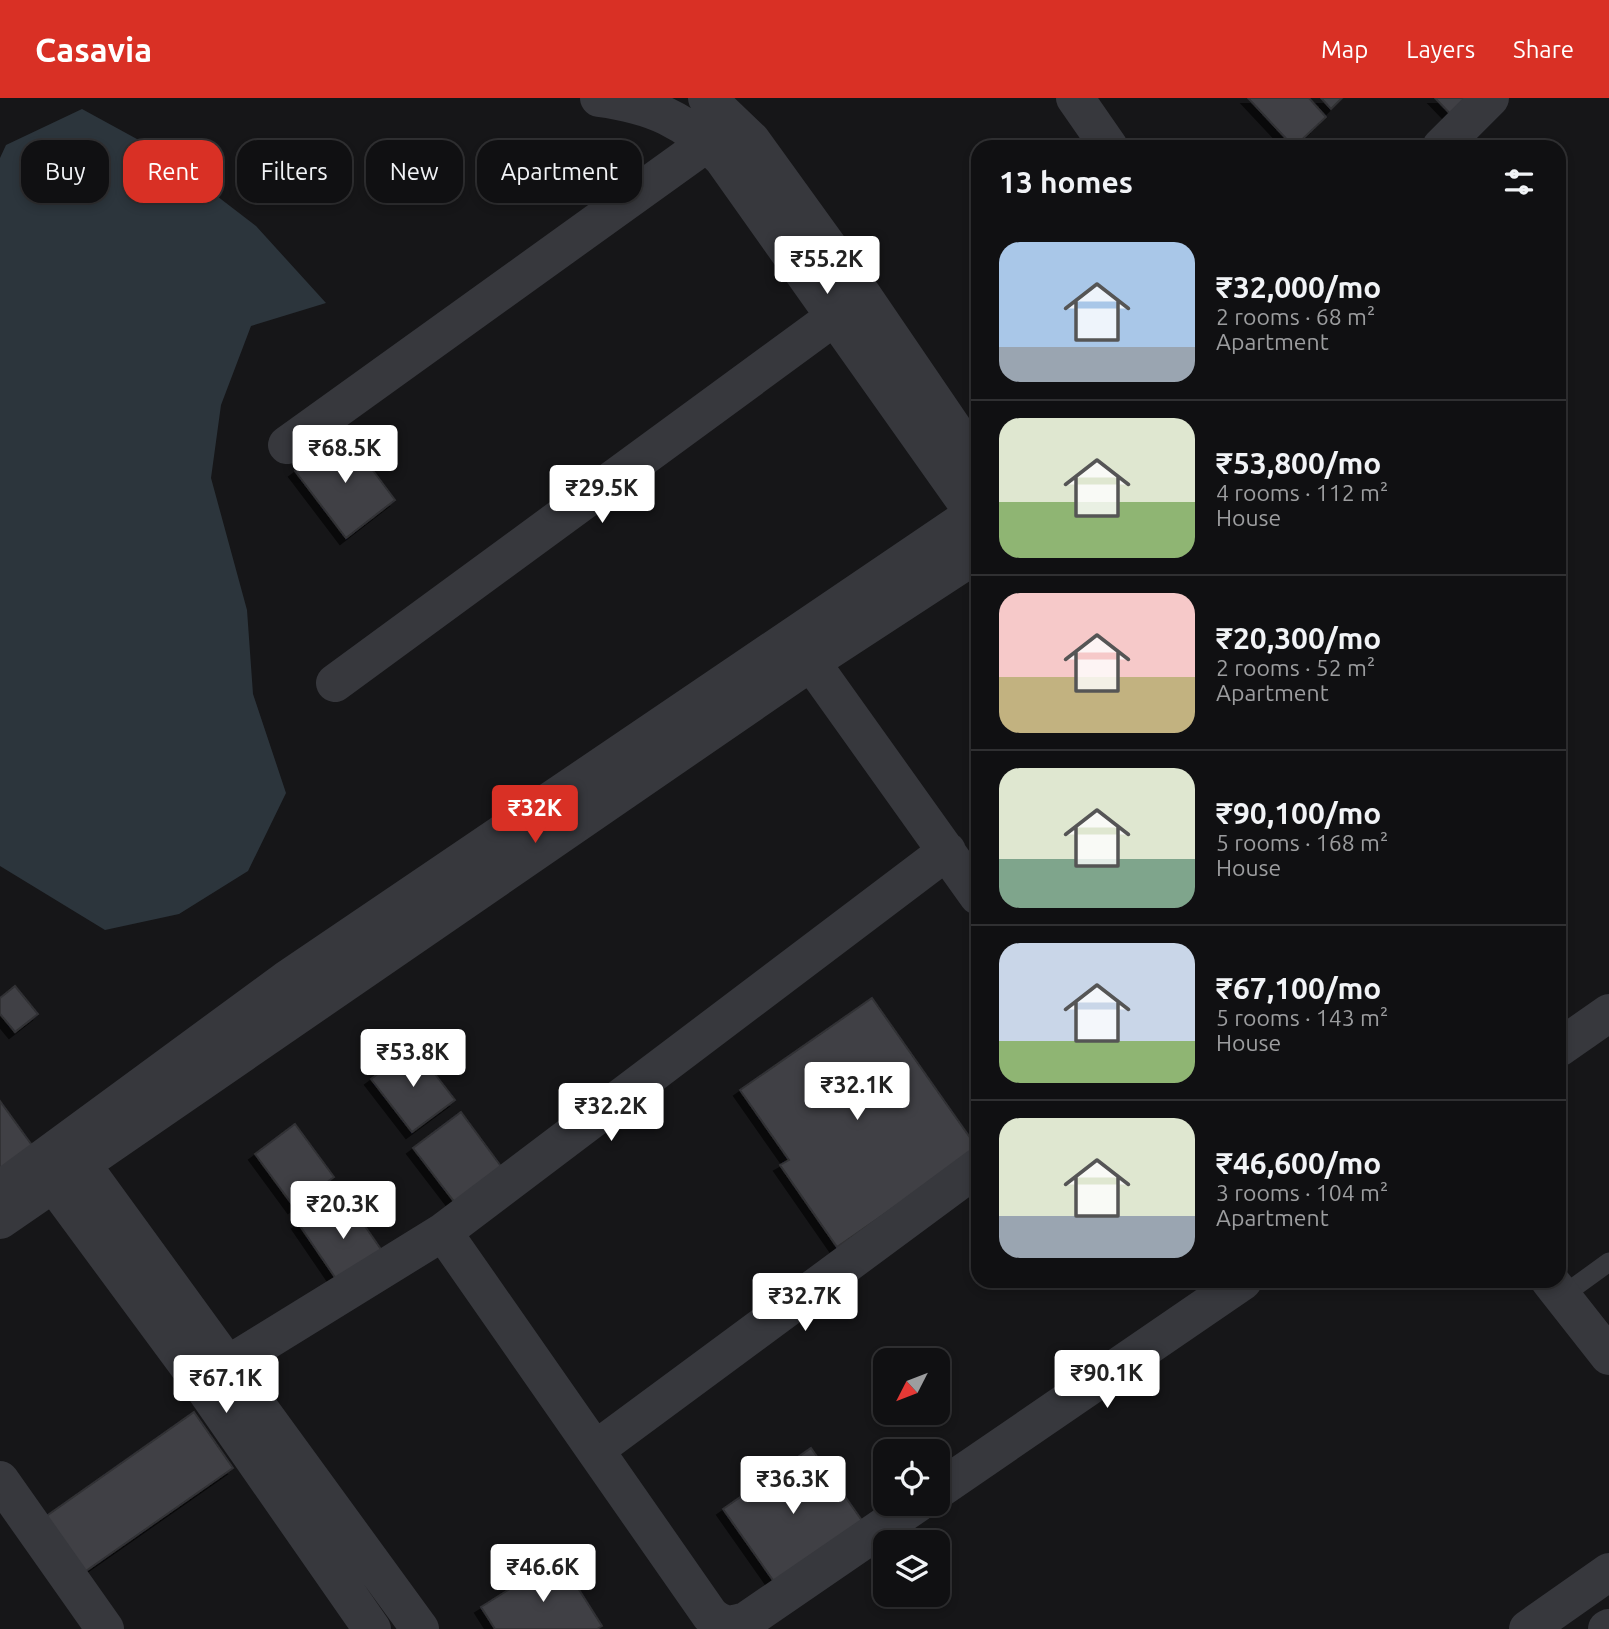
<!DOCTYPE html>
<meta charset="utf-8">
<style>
body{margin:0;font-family:Ubuntu,sans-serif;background:#19191b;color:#f1f3f6;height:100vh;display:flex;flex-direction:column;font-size:26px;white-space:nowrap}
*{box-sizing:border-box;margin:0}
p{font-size:23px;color:#9c9d9f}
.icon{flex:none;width:38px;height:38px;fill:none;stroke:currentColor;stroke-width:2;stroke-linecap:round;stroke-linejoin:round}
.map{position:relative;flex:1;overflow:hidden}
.drawer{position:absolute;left:971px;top:42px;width:595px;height:1148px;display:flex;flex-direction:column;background:#101012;border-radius:21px;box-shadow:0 4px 10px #0003,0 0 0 2px #303032}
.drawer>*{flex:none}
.guide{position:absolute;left:21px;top:42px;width:665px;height:63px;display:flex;gap:14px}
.needle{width:46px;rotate:228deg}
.buttons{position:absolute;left:873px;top:1250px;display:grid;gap:14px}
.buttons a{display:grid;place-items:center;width:77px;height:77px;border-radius:14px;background:#101012;box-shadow:0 4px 10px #0003,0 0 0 2px #303032;font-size:35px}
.price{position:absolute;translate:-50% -60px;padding:0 16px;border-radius:7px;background:#fff;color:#222;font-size:23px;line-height:46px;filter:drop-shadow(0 2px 4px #0008)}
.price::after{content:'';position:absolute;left:50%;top:42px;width:21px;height:16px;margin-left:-10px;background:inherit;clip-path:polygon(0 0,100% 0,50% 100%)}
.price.current{background:#d93025;color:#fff}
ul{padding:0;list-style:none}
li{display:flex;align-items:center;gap:21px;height:175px;padding:0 28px}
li+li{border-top:2px solid #303032}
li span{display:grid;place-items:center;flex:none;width:196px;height:140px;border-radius:21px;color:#555}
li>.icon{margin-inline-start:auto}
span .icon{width:84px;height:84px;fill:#fffc;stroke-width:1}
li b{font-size:30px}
h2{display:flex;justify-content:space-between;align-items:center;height:84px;padding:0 28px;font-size:30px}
.chip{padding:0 24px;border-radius:21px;background:#101012;box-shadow:0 4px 10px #0003,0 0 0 2px #303032;font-size:24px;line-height:63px}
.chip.current{background:#d93025;color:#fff}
header{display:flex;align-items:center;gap:42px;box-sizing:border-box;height:98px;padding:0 35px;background:#d93025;color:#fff}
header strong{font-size:33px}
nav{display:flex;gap:38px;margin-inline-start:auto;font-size:24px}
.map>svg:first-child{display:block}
</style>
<header>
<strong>Casavia</strong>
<nav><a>Map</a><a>Layers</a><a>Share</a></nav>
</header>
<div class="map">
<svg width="1609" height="1531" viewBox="0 0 1609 1531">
<defs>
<filter id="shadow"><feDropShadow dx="-6" dy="6" stdDeviation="0" flood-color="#0009"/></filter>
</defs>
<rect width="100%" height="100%" fill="#161618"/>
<!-- water -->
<path fill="#2c353c" d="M82 11 157 52 256 128 326 205 251 228 221 307 211 380 247 512 253 596 286 695 248 773 179 816 105 832 0 768V60L6 47Z"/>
<!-- building -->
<path fill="#404145" stroke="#303034" stroke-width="2" filter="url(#shadow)" d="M1248 0H1309L1326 19 1294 49Z
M1321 0H1342L1331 11Z
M1435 0H1473L1457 23Z
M345 335 395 402 346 440 295 373Z
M15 888 38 916 15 934 0 916V900Z
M872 900 978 1051 837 1149 780 1067 789 1062 740 992Z
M414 949 455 1002 412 1034 371 981Z
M0 1003 34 1050 0 1074Z
M461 1014 503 1071 456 1106 413 1050Z
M295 1026 334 1079 294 1109 255 1056Z
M342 1095 387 1160 343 1191 298 1125Z
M194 1314 233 1370 83 1475 45 1419Z
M811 1350 863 1424 775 1485 723 1411Z
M559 1460 602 1528 597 1531H495L481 1509Z"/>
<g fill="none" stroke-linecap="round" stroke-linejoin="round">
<!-- lane -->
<path stroke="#37383d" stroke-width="19" d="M1562 1198 1609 1164"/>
<!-- street -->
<path stroke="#37383d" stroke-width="38" d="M599 0C652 7 686 22 723 61L978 421
M707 0 751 42 850 179 978 367
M1075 0 1109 49
M1441 49 1490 0
M287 347 707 45
M811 564 978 798
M335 585 833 220
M1559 950 1609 915
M67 1046 420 1531
M39 1066 200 1284 372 1531
M0 1092 286 882 978 413
M0 1122 811 564 978 455
M443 1134 710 1517C723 1528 730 1528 746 1523L918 1405
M1550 1183 1609 1258
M200 1284 443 1134 947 753
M595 1352 978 1069
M0 1382 105 1531
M938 1392 1243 1183
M1528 1531 1609 1474
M1607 1531 1609 1530"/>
</g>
</svg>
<div class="buttons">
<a><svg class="needle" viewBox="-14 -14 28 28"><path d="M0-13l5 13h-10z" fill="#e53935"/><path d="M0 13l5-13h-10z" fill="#9c9d9f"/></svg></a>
<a><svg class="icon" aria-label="locate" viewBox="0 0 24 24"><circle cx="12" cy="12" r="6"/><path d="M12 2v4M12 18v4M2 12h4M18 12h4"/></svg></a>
<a><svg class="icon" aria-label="layers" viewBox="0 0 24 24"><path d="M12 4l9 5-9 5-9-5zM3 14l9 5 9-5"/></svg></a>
</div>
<b class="price" style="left:827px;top:198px">₹55.2K</b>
<b class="price" style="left:345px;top:387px">₹68.5K</b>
<b class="price" style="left:602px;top:427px">₹29.5K</b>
<b class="price current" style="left:535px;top:747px">₹32K</b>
<b class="price" style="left:413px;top:991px">₹53.8K</b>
<b class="price" style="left:857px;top:1024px">₹32.1K</b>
<b class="price" style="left:611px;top:1045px">₹32.2K</b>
<b class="price" style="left:343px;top:1143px">₹20.3K</b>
<b class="price" style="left:805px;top:1235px">₹32.7K</b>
<b class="price" style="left:1107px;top:1312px">₹90.1K</b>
<b class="price" style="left:226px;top:1317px">₹67.1K</b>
<b class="price" style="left:793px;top:1418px">₹36.3K</b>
<b class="price" style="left:543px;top:1506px">₹46.6K</b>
<div class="guide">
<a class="chip">Buy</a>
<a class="chip current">Rent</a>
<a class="chip">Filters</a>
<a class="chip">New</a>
<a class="chip">Apartment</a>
</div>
<section class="drawer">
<h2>13 homes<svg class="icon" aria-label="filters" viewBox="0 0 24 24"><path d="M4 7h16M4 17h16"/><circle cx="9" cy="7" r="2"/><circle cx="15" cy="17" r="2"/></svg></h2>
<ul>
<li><span style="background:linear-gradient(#a9c7e8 75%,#9aa5b1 0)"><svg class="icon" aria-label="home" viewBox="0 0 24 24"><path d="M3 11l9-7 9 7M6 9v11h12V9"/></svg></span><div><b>₹32,000/mo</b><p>2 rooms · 68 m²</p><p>Apartment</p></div></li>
<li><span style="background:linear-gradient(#dfe7d0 60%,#8fb573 0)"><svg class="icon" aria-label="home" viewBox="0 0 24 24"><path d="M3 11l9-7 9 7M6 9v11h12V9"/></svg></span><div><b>₹53,800/mo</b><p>4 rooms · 112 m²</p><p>House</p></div></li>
<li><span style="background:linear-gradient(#f6c9c9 60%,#c2b280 0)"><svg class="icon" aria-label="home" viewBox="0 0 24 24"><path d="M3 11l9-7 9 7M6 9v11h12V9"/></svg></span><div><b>₹20,300/mo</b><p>2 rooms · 52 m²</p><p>Apartment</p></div></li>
<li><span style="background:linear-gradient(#dfe7d0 65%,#7fa58c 0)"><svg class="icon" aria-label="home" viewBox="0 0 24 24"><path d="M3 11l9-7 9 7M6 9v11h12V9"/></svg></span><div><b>₹90,100/mo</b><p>5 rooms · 168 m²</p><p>House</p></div></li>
<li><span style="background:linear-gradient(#c9d6e8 70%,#8fb573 0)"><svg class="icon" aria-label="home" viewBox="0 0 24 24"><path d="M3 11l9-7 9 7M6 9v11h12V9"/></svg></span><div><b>₹67,100/mo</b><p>5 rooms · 143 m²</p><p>House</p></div></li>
<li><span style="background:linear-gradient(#dfe7d0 70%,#9aa5b1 0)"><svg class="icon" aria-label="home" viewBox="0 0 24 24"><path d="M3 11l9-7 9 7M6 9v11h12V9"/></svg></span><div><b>₹46,600/mo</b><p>3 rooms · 104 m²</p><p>Apartment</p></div></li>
</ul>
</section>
</div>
